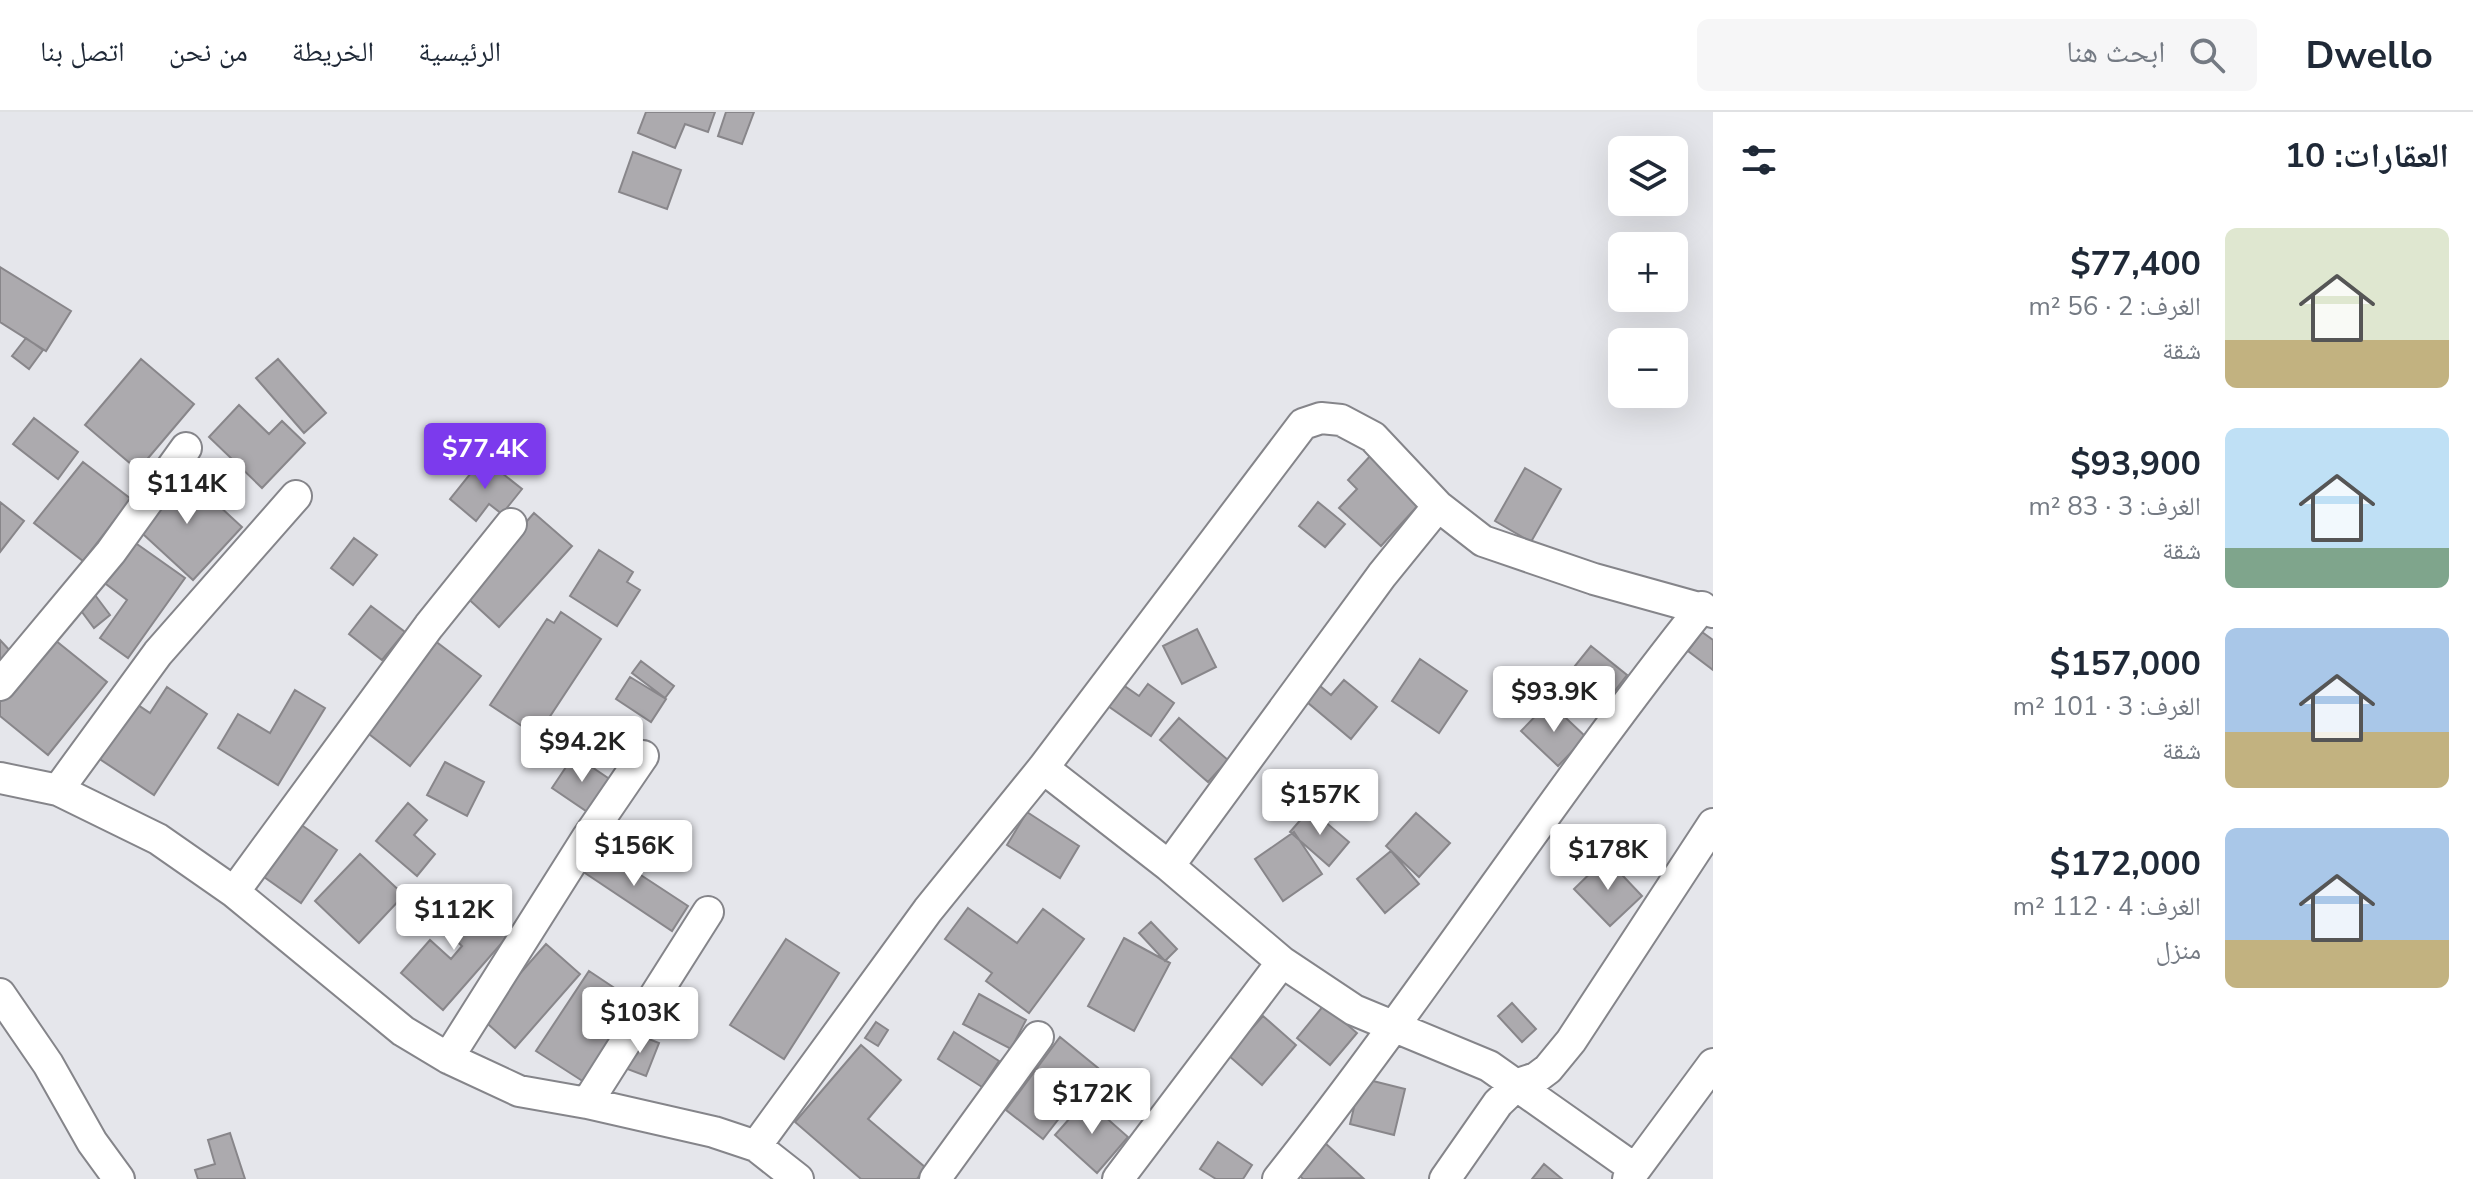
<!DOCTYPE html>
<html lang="ar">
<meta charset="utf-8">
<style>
body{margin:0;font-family:"Nunito Sans","Noto Naskh Arabic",sans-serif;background:#f6f6f7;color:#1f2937;direction:rtl;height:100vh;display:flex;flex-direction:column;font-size:30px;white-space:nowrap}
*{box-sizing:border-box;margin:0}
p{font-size:26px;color:#747a83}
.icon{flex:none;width:44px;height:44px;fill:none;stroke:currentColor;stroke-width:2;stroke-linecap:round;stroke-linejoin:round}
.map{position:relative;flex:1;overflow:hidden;direction:ltr}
.panel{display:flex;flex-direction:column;background:#fff;width:760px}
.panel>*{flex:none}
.buttons{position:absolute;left:1608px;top:24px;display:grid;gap:16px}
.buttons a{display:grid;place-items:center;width:80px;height:80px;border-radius:12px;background:#fff;box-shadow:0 8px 32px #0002;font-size:40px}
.price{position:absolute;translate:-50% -68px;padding:0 18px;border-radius:8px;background:#fff;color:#222;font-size:26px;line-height:52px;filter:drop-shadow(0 2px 4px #0008)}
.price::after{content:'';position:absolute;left:50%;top:48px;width:24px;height:18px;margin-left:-12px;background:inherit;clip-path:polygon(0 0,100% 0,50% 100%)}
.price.current{background:#7c3aed;color:#fff}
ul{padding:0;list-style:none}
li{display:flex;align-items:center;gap:24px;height:200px;padding:0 24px}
li span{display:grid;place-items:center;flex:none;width:224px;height:160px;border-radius:12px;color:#555}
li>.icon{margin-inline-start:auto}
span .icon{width:96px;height:96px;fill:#fffc;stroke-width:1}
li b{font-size:34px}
h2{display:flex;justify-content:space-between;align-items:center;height:96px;padding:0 24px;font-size:34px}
header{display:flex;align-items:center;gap:48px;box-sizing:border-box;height:112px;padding:0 40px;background:#fff;border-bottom:2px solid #e0e1e3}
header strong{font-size:38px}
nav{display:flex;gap:44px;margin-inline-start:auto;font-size:28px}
.search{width:560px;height:72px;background:#f6f6f7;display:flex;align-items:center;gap:20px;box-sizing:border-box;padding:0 28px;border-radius:12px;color:#747a83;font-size:30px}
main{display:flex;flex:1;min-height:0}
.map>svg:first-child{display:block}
</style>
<header>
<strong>Dwello</strong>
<div class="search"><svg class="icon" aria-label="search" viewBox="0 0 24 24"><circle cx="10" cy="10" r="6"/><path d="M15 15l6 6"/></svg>ابحث هنا</div>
<nav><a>الرئيسية</a><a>الخريطة</a><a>من نحن</a><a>اتصل بنا</a></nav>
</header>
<main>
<section class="panel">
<h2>العقارات: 10<svg class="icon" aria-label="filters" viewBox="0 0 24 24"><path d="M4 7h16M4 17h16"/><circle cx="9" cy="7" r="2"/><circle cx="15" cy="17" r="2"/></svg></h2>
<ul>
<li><span style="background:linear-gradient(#dfe7d0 70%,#c2b280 0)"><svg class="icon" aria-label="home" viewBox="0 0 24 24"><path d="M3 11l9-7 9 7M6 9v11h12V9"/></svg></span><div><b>$77,400</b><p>الغرف: 2 · 56 m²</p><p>شقة</p></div></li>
<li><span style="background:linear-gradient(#bfe0f5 75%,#7fa58c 0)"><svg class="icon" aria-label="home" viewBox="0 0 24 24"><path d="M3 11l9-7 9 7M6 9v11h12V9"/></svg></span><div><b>$93,900</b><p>الغرف: 3 · 83 m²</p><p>شقة</p></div></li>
<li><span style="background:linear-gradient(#a9c7e8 65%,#c2b280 0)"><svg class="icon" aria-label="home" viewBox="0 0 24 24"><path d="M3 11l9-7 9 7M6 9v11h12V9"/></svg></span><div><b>$157,000</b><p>الغرف: 3 · 101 m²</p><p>شقة</p></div></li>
<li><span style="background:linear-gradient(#a9c7e8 70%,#c2b280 0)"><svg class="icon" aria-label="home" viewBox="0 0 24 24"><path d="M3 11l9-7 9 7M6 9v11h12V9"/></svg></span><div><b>$172,000</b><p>الغرف: 4 · 112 m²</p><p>منزل</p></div></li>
</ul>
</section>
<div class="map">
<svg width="1713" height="1067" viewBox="0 0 1713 1067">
<rect width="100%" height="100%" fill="#e5e6eb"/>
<!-- building -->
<path fill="#acaaae" stroke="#88868a" stroke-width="2" d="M646 0H715L708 20 685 12 675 36 638 21Z
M726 0H754L742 32 718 24Z
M633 40 681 58 667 97 619 80Z
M0 155 71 199 46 239 0 210Z
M26 226 43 238 29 257 12 244Z
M141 247 194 292 138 358 85 313Z
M278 247 326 301 304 321 256 266Z
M239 293 269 322 282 309 305 331 262 376 209 325Z
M34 306 78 340 58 367 13 332Z
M1372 342 1422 389 1381 434 1339 396 1357 377 1348 368Z
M483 346 522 377 502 402 489 392 476 409 450 387Z
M83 350 131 387 83 449 34 411Z
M1525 356 1561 377 1531 430 1495 409Z
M181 359 242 415 193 468 132 412Z
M0 390 24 409 0 440Z
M1318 390 1345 412 1325 435 1299 414Z
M534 401 572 434 499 515 463 482Z
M127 425 185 466 128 546 100 526 127 488 98 466Z
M354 426 377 443 353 473 331 456Z
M599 438 633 460 627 470 640 478 617 514 570 484Z
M92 479 110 503 94 516 76 492Z
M371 494 405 520 382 548 349 522Z
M561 500 601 527 537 624 490 593 547 507 554 511Z
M1197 517 1216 555 1182 572 1163 534Z
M1702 520 1713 528V558L1688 539Z
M50 524 107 570 48 643 0 604V587Z
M430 525 481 564 410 654 360 615Z
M0 528 14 543 0 557Z
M1591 534 1627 563 1607 589 1570 560Z
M1420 547 1467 579 1439 621 1392 589Z
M641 549 674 574 665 586 632 561Z
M630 565 666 587 651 610 616 587Z
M1344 568 1377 595 1351 627 1307 590 1320 574 1331 583Z
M1148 572 1174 591 1151 624 1108 594 1123 573 1139 584Z
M167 575 207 602 154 683 95 644 132 589 150 601Z
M295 578 325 596 278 673 218 636 238 602 270 621Z
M1549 590 1586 625 1558 654 1521 619Z
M1179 606 1228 648 1208 670 1160 628Z
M574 643 611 668 589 701 552 676Z
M445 650 484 670 467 704 427 683Z
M408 691 427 708 414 723 435 742 417 764 376 729Z
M1310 697 1349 730 1329 754 1290 720Z
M1027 700 1079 734 1060 766 1007 733Z
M1416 701 1450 731 1419 765 1386 734Z
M293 707 337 738 301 791 257 760Z
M1294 720 1322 762 1283 789 1255 747Z
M595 733 688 794 672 819 579 757Z
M1391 739 1419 772 1385 801 1357 767Z
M360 742 404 783 359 831 315 789Z
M1606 746 1642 784 1610 814 1574 777Z
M456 780 507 825 443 898 401 861 430 828 451 847 462 834 432 807Z
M968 796 1017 831 1043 797 1084 827 1029 901 986 869 992 861 945 827Z
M1151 810 1177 837 1165 849 1139 821Z
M1124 826 1170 851 1134 919 1088 894Z
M786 827 839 861 784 947 730 913Z
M546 832 580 862 515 936 481 906Z
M589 859 637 891 584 970 536 939Z
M979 882 1026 908 1011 937 963 912Z
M1512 891 1536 917 1522 930 1498 904Z
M1324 893 1357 921 1330 953 1297 926Z
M1263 904 1296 933 1262 973 1228 943Z
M876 910 888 918 878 934 865 926Z
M954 920 999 949 982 975 938 947Z
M634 921 659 931 646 964 622 955Z
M1060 925 1098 956 1043 1027 1006 998Z
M861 933 901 968 868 1007 926 1056 917 1067H861L795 1010Z
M1361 966 1405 977 1394 1023 1350 1012Z
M1086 988 1128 1025 1097 1061 1055 1023Z
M230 1021 245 1067H198L195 1058 215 1052 208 1028Z
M1218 1030 1252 1053 1243 1067H1216L1200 1057Z
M1324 1030 1363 1066 1303 1067 1296 1060Z
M1544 1052 1562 1067H1532Z"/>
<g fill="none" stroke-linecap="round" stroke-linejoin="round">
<defs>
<path id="minor" d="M0 573 111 440 186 336
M1043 656 1169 754 1282 850 1354 898 1489 954 1635 1057
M0 666 58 678 158 727 234 780 403 919 448 946 519 979 587 991 714 1020 756 1034 798 1067
M58 678 158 541 296 384
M1169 754 1382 463 1438 394
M234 780 429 514 511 412
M0 882 48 952 92 1030 119 1067
M448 946 587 726 643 644
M587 991 708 800
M756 1034 928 798 1043 656 1303 312 1321 306 1341 308 1373 325 1438 394 1483 429 1594 467 1713 500
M935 1067 1038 925
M1118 1067 1282 850
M1278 1067C1426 881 1554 680 1702 495
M1445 1067 1498 991 1518 972 1536 966 1548 957 1571 929 1713 712
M1628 1067 1713 952"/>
</defs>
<!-- minor casing -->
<use href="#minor" stroke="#85858a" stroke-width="34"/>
<!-- minor -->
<use href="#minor" stroke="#fff" stroke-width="30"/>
</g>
</svg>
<div class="buttons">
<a><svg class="icon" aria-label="layers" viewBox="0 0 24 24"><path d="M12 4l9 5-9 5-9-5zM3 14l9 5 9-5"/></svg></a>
<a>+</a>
<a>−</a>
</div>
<b class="price current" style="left:485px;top:379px">$77.4K</b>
<b class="price" style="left:187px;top:414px">$114K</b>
<b class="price" style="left:1554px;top:622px">$93.9K</b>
<b class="price" style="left:582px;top:672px">$94.2K</b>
<b class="price" style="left:1320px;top:725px">$157K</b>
<b class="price" style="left:634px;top:776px">$156K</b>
<b class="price" style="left:1608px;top:780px">$178K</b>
<b class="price" style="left:454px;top:840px">$112K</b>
<b class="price" style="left:640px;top:943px">$103K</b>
<b class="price" style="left:1092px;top:1024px">$172K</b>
</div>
</main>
